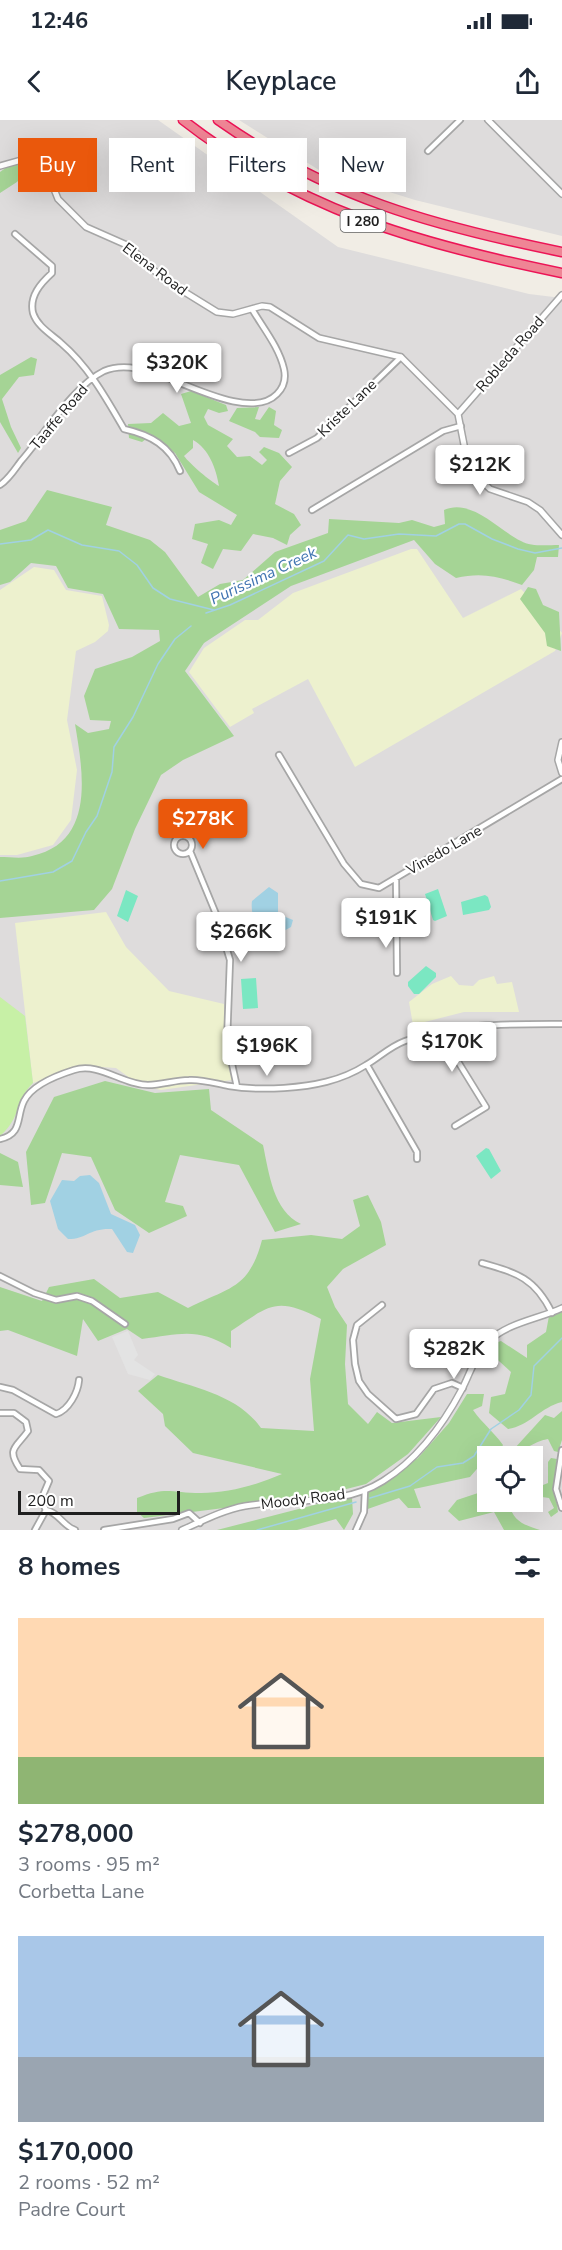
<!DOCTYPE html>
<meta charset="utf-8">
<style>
body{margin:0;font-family:"Nunito Sans",sans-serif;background:#f2f2f3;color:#1f2937;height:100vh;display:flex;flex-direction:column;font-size:22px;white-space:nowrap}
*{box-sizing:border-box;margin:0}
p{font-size:20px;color:#747a83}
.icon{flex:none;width:33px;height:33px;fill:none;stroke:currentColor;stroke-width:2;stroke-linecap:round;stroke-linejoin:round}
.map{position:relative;height:1410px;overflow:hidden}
.sheet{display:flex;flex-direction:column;background:#fff;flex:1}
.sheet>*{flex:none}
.top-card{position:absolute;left:18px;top:18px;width:526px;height:54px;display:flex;gap:12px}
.tools{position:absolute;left:477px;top:1326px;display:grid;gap:12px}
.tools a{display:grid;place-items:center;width:66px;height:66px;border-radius:0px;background:#fff;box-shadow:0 6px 24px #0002;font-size:30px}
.scale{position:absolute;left:18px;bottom:15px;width:162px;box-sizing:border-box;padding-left:6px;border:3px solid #1f1f1f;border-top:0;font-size:16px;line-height:21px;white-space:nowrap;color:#1f1f1f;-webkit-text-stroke:4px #fff;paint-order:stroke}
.price{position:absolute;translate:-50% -51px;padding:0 14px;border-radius:6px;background:#fff;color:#222;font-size:20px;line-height:39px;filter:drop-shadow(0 2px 3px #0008)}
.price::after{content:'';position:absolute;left:50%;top:36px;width:18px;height:14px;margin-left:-9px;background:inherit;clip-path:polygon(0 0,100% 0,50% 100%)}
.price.on{background:#ea580c;color:#fff}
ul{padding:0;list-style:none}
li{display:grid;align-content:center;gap:12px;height:318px;padding:0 18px}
li span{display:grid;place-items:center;height:186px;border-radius:0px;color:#555}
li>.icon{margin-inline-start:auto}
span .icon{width:108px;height:108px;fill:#fffc;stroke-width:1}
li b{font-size:26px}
h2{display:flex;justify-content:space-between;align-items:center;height:72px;padding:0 18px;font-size:26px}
.chip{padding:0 21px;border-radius:0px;background:#fff;box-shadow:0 6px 24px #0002;font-size:21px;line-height:54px}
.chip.on{background:#ea580c;color:#fff}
.status{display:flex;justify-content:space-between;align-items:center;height:42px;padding:0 30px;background:#fff;direction:ltr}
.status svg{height:16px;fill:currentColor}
header{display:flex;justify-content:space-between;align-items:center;height:78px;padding:0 18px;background:#fff;font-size:27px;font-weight:600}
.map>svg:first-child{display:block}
</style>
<div class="status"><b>12:46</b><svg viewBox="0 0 49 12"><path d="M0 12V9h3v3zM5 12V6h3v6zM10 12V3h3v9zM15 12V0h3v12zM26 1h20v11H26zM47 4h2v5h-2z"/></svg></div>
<header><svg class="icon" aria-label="back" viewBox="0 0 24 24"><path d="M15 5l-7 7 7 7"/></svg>Keyplace<svg class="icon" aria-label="share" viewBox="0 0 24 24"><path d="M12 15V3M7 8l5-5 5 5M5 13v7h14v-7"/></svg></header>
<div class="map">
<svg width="562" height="1410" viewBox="0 0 562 1410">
<rect width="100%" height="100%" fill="#f1ede5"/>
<!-- residential -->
<path fill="#dedcdc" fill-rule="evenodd" d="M0 0H158L338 127 529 174 562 178V1410H0ZM488 1336H532V1382H488Z
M239 0H562V116L415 80 319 50Z"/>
<!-- farmland -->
<path fill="#edf1ce" d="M411 429H417L463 498 521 469 562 513 555 531 355 647 308 559 252 589 254 593 230 607 189 552 204 528 245 500H258L293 473Z
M34 447 54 450 66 470 102 476 109 505 108 511 95 522 76 531 67 600 77 650 71 700 53 725 17 735H0V470Z
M106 792 126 827 169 871 224 884V925L232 960 161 970 141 966 116 948 86 946 33 963 15 803Z
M451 856 459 865 473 866 479 860 494 856 497 864 512 862 519 892H464L413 905 409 882 432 864Z"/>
<!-- grass -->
<path fill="#c7f0a6" d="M0 877 25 896 33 963C15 980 22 997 0 1016Z"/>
<!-- forest -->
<path fill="#a5d495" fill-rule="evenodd" d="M11 44 30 47 17 62 0 73V52Z
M31 237 37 239 34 255 19 257 2 279 11 307 21 328 18 333 0 302V255Z
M191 271 226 285 228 291 219 293 208 289 204 297 208 305 233 319 227 326 237 337 250 336 262 345 267 340 259 332 264 327 279 333 292 347 280 361 275 384 294 394 301 405 290 415 287 425 273 418 253 414 241 431 223 429 213 449 201 443 208 424 192 419 195 404 219 400 231 405 237 395 199 372 175 333 150 316 142 322 129 318 128 304 151 303 163 293 179 306 191 303 181 274ZM193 320C209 329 216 348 219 366 210 361 190 344 184 336L193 328Z
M259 287 255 299 260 300 269 287 276 291 274 305 282 310 279 318 260 317 255 312 229 301 237 288Z
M47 370 112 387 106 405 150 420 165 432 198 477 220 464 243 460 275 432 328 413 329 399 399 403 412 400 434 407 445 404 444 390C472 378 498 410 521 421 531 427 547 425 559 425L558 437H537L534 450 522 465C498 456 481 452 456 458L435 444 414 420 291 466 204 523 185 551 234 616 183 640 161 655 135 709 112 769 94 790 0 798V737C10 737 23 739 32 736 96 722 83 652 75 604L88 613 109 609 111 601 90 600 84 576 95 549 132 537 160 521 159 510 119 509 103 474 68 468 56 446 31 443 10 462 0 465V410L26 401Z
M528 467 536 469 543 485 559 492 561 531 547 526 545 513 520 479Z
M105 961 155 973 209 969 211 990 263 1025C269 1053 273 1091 301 1104L275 1112 239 1045 180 1035 165 1082 183 1086 187 1096 149 1113 115 1090 91 1037 62 1033 45 1083 31 1085 26 1032 54 977Z
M0 1033 18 1042 23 1067 0 1065Z
M368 1075 381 1102 386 1125 343 1149 327 1167 335 1187 347 1205 345 1244 348 1284 368 1304 377 1292 392 1303 441 1297 408 1334 366 1364 319 1376 144 1398 137 1392V1378C167 1366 171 1373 201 1373 228 1373 257 1365 282 1354L193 1333 165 1306 163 1294 138 1271 158 1255C195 1268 238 1275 261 1308L314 1311 310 1259 321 1199C276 1176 270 1185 231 1211V1228C198 1207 180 1214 142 1219L127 1209 98 1221 83 1199 77 1236 8 1210 0 1211V1167L42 1181 49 1167 94 1159 120 1178 158 1172 188 1188C230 1167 249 1169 262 1120L311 1115 342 1119 360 1106 353 1080Z
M562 1190V1282C541 1287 529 1306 508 1309L489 1293 491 1277 505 1274 511 1252 489 1232 492 1224 501 1221 527 1238V1225L546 1212 549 1196Z
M467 1274H484L482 1286 473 1290C482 1303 494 1312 503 1325L500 1331 488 1336 470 1357 414 1369 421 1388H408L399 1378 362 1391 366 1373 418 1338 449 1303Z
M562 1291V1320L558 1332 554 1331 548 1319C530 1322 518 1337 501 1336L514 1329 545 1295 554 1298Z
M551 1338 557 1339 554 1362 558 1392 551 1397 548 1392 554 1388 549 1378 542 1377 528 1387 519 1383 532 1382 533 1369 548 1363V1342Z
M487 1346 488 1382H508C514 1402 522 1404 540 1410H504L494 1392 459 1401 448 1391 457 1380 478 1373 477 1360Z
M352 1378 353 1394 344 1410 336 1399 297 1410H217L318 1384Z"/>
<!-- pitch -->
<path fill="#7be7c2" d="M438 769 447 796 435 801 433 800 425 774Z
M126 770 138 776 128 802 117 796Z
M485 775 488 777 491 787 489 790 463 795 461 782Z
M426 846 436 853V857L419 874H414L408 866V862Z
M256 858 258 888 243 889 241 859Z
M486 1028 489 1029 501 1051 491 1059 476 1036Z"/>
<!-- parking -->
<path fill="#e3e3e3" d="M128 1211 138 1235 134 1240 155 1254 150 1260 128 1254 112 1217Z"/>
<!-- water -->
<path fill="#a1d1e3" d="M269 767 278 773V794L293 800 291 807 271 818C257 814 250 794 252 781Z
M90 1055 99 1063 111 1094 135 1105 140 1115 133 1133 127 1132 112 1109C89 1108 87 1119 68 1119L58 1109 50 1081 62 1060 74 1061 80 1056Z"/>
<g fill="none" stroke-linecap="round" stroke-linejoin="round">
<!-- stream -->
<path stroke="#a1d1e3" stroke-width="1.5" d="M0 424 31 420 48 410 82 425 119 431 137 445 153 468 170 479 214 490
M206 493 230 485 324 441 348 415 364 419 399 414 436 416 459 404H465L492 419 518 429 535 433 562 428
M0 761 53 752 72 741 86 712 97 696 112 652 114 627 133 597 158 544 175 519 191 506
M370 1378 410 1366 437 1347 463 1343 474 1336 491 1309 519 1290 531 1275 534 1246 562 1218
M257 1410 356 1382"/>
<defs>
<path id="minor" d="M428 31 460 0
M15 114 52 146V153C41 163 29 176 33 193 37 206 51 214 61 223 89 247 106 278 124 309 151 315 170 326 180 351
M289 333 317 318 401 237
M0 365C9 359 15 349 21 341 44 315 73 266 104 251 118 245 134 247 148 251 179 259 250 302 277 274 284 267 286 258 284 249 279 227 263 208 252 189
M312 390 443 311 461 306
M279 635 344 744 361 764 379 768 562 659
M174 725a9 9 0 1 1 18 0a9 9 0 1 1-18 0Z
M190 731 216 794 230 840 227 921 237 967
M396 758 397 853
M433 913 442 928 457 940 486 987 455 1006
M367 945 417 1032V1039
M0 1019C23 1014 16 997 24 981 32 965 58 955 74 950 99 942 123 965 148 965 162 965 175 960 189 960 202 959 217 964 229 966 247 969 266 969 284 968 313 966 341 961 366 945 380 937 389 927 405 921 456 903 508 904 562 904
M482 1143C517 1153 535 1158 552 1193
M0 1156 34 1173 56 1180 77 1176 92 1181 125 1204
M382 1185 357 1205 353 1220 355 1244 359 1261 368 1274 396 1299 416 1294 434 1269 452 1263 463 1268
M0 1267 13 1270 56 1294C69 1290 78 1272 79 1260
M0 1293H14L26 1302 28 1311C16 1328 6 1328 20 1349L39 1350 49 1361 41 1380 46 1390
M562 1330 556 1369 562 1388
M46 1390C58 1392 63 1406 75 1410
M35 1410 46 1390
M104 1410 173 1399 189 1393 200 1403
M356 1410 364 1392 365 1370"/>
<path id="tertiary" d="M488 0 562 74
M0 46 25 39 38 44 50 59 58 79 86 107 129 126 162 158 217 192 233 194 262 186 270 187 319 218 401 237 458 294 467 340 478 358 490 369 528 382 540 390 562 415
M458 294 562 175
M562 622 558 640 562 653
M182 1410C202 1401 223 1390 245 1386 290 1378 342 1387 383 1361 418 1339 443 1305 462 1269 470 1254 475 1235 488 1222 506 1203 539 1199 562 1188"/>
<path id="motorway" d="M183 0C298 90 422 125 562 153
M218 0C327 77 433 106 562 132"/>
</defs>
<!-- minor casing -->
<use href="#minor" stroke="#a6a6a6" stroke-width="8"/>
<!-- tertiary casing -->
<use href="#tertiary" stroke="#a6a6a6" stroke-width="8"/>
<!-- motorway casing -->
<use href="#motorway" stroke="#ec1456" stroke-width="11"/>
<!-- minor -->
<use href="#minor" stroke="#fff" stroke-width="4.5"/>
<!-- tertiary -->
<use href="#tertiary" stroke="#fff" stroke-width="5"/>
<!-- motorway -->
<use href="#motorway" stroke="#ef8595" stroke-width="8"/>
</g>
<g text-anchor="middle" stroke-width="4.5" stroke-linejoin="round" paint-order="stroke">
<!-- shield labels -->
<rect fill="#fff" stroke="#626262" stroke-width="1.5" x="340.5" y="90" width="45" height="22" rx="4.5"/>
<g font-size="14" font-weight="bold" fill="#1f1f1f">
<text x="363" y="106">I 280</text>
</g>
<!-- street labels -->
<g font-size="15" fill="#1f1f1f" stroke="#fff">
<text transform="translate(155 149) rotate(37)" y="5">Elena Road</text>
<text transform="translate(510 234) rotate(-49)" y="5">Robleda Road</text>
<text transform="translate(347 288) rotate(-44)" y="5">Kriste Lane</text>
<text transform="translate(59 297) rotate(-50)" y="5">Taaffe Road</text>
<text transform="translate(444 730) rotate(-30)" y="5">Vinedo Lane</text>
<text transform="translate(303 1379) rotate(-7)" y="5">Moody Road</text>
</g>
<!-- water labels -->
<g font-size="16" font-style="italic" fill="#4074b1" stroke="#fff">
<text transform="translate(263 455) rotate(-25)" y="6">Purissima Creek</text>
</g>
</g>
</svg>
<div class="tools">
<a><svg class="icon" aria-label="locate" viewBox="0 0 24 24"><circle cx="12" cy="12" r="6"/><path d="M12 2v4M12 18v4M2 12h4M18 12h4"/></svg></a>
</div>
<div class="scale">200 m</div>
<b class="price" style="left:177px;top:274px">$320K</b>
<b class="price" style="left:480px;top:376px">$212K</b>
<b class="price on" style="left:203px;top:730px">$278K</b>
<b class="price" style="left:386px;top:829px">$191K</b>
<b class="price" style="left:241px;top:843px">$266K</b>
<b class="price" style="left:452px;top:953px">$170K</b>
<b class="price" style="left:267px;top:957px">$196K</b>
<b class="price" style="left:454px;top:1260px">$282K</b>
<div class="top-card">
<a class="chip on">Buy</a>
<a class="chip">Rent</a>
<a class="chip">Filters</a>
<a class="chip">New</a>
</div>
</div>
<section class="sheet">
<h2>8 homes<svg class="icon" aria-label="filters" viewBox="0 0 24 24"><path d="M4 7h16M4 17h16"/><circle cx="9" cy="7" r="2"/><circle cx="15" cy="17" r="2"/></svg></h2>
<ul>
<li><span style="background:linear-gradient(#ffd9b3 75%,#8fb573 0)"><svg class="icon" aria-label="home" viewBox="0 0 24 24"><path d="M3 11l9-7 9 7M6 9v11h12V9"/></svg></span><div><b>$278,000</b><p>3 rooms · 95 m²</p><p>Corbetta Lane</p></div></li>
<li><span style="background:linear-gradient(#a9c7e8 65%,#9aa5b1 0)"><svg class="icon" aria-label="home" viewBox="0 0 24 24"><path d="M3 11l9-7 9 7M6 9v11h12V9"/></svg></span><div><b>$170,000</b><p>2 rooms · 52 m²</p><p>Padre Court</p></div></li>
</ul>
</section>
